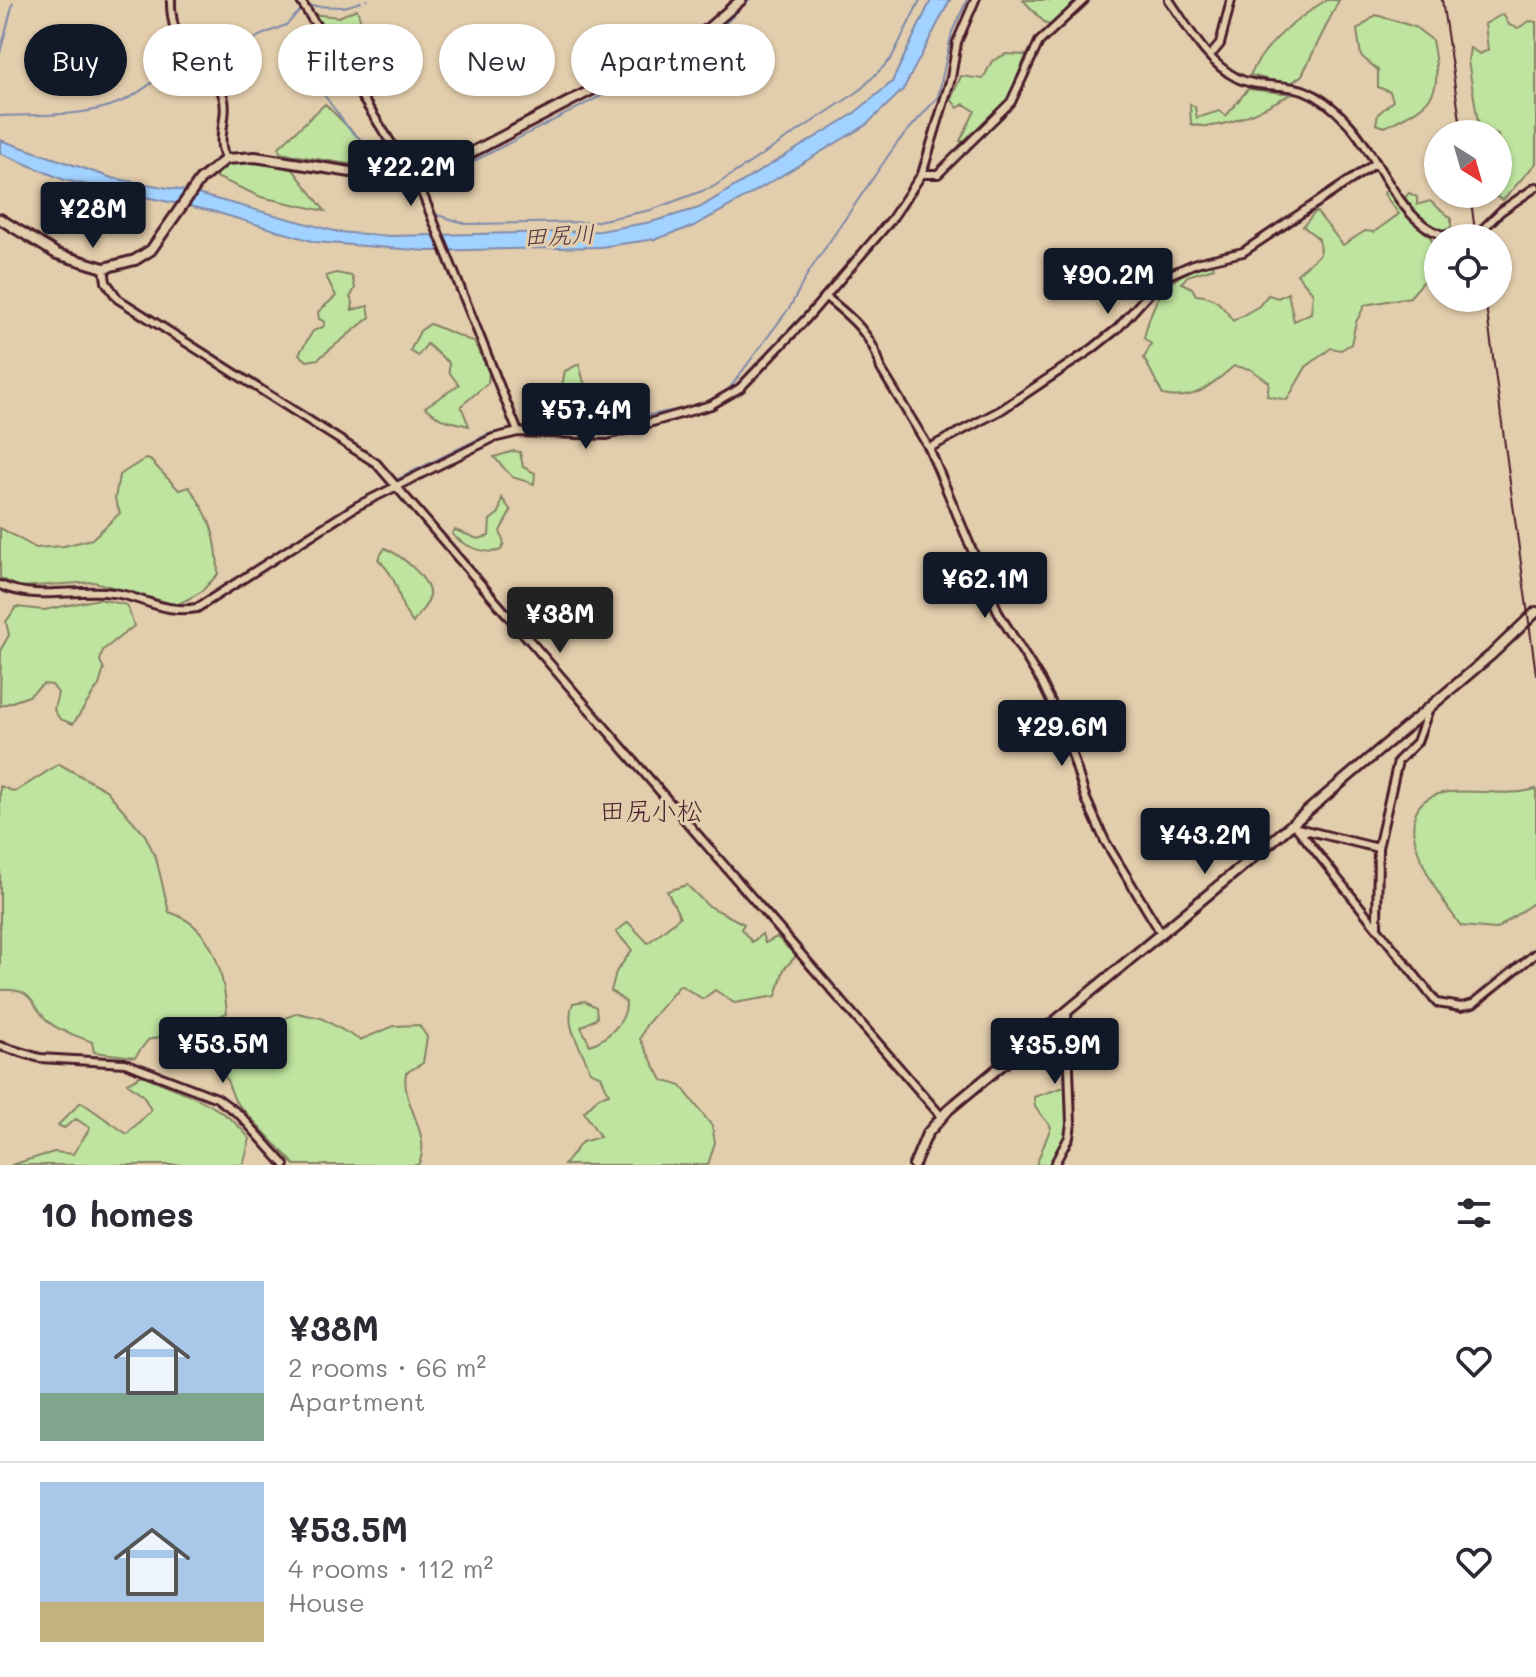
<!DOCTYPE html>
<meta charset="utf-8">
<style>
body{margin:0;font-family:Mali,"Klee One",sans-serif;background:#f7f7f7;color:#2b2b33;height:100vh;display:flex;flex-direction:column;font-size:30px;white-space:nowrap}
*{box-sizing:border-box;margin:0}
p{font-size:26px;color:#7c7c81}
.icon{flex:none;width:44px;height:44px;fill:none;stroke:currentColor;stroke-width:2;stroke-linecap:round;stroke-linejoin:round}
.map{position:relative;height:1165px;overflow:hidden}
.sheet{display:flex;flex-direction:column;background:#fff;flex:1}
.sheet>*{flex:none}
.banner{position:absolute;left:24px;top:24px;width:800px;height:72px;display:flex;gap:16px}
.needle{width:52px;rotate:143deg}
.tools{position:absolute;left:1424px;top:120px;display:grid;gap:16px}
.tools a{display:grid;place-items:center;width:88px;height:88px;border-radius:50%;background:#fff;box-shadow:0 2px 6px #0004;font-size:40px}
.price{position:absolute;translate:-50% -68px;padding:0 18px;border-radius:8px;background:#111827;color:#fff;font-size:26px;line-height:52px;filter:drop-shadow(0 2px 4px #0008)}
.price::after{content:'';position:absolute;left:50%;top:48px;width:24px;height:18px;margin-left:-12px;background:inherit;clip-path:polygon(0 0,100% 0,50% 100%)}
.price.selected{background:#222;color:#fff}
ul{padding:0;list-style:none}
li{display:flex;align-items:center;gap:24px;height:200px;padding:0 40px}
li+li{border-top:2px solid #e1e1e2}
li span{display:grid;place-items:center;flex:none;width:224px;height:160px;border-radius:0px;color:#555}
li>.icon{margin-inline-start:auto}
span .icon{width:96px;height:96px;fill:#fffc;stroke-width:1}
li b{font-size:34px}
h2{display:flex;justify-content:space-between;align-items:center;height:96px;padding:0 40px;font-size:34px}
.chip{padding:0 28px;border-radius:36px;background:#fff;box-shadow:0 2px 6px #0004;font-size:28px;line-height:72px}
.chip.selected{background:#111827;color:#fff}
.map>svg:first-child{display:block}
</style>
<div class="map">
<svg width="1536" height="1165" viewBox="0 0 1536 1165">
<rect width="100%" height="100%" fill="#e2cdac"/>
<filter id="ink" filterUnits="userSpaceOnUse"><feTurbulence type="fractalNoise" baseFrequency=".0125" numOctaves="2"/><feDisplacementMap in="SourceGraphic" scale="16" xChannelSelector="R" yChannelSelector="G"/><feConvolveMatrix kernelMatrix="1 2 1 2 8 2 1 2 1" color-interpolation-filters="sRGB"/></filter>
<g filter="url(#ink)">
<!-- green -->
<path fill="#bfe49f" stroke="#848265" stroke-width="2" d="M1023 0H1078L1052 25 1046 24Z
M1326 0H1339L1302 75 1289 85 1250 75C1265 43 1297 19 1326 0Z
M357 9 371 52 344 64 311 14 339 17Z
M1503 14 1509 25 1518 28 1530 21 1536 22V163L1503 200 1490 194H1498V134H1480L1468 61 1470 48 1480 54 1488 50 1485 24Z
M1376 15 1415 27 1432 40C1443 97 1435 102 1385 127L1376 124 1378 114 1393 101 1390 92 1378 87V70L1361 56 1357 30Z
M1006 54 1026 55 1007 102 966 142 960 141 975 111 964 104 958 108 951 99 961 76 983 79 992 61Z
M1248 89 1292 94C1263 107 1222 134 1191 124L1190 104 1195 107 1197 118 1219 111 1226 116Z
M325 104 392 171 280 153 279 147Z
M249 160 291 167 325 211 261 197 214 176 230 164Z
M1388 186 1418 226 1431 238 1435 258 1431 273 1410 297 1365 305 1356 322 1351 344 1341 350 1331 348 1306 367 1287 400 1267 396 1269 382 1250 369 1234 366C1211 385 1194 402 1163 395L1144 358 1151 344 1144 338C1154 294 1168 274 1213 264L1214 268 1187 276 1182 283 1192 288 1196 295C1216 296 1222 305 1233 321L1259 306 1268 295 1278 298 1288 293 1294 321 1311 313 1313 293 1297 274 1320 254 1319 239 1303 226 1316 211 1343 245 1365 231 1374 232 1399 214 1384 194Z
M1409 193 1417 197V205L1430 201 1451 218V228L1440 232 1422 219 1405 198Z
M336 273 352 276 355 288 350 298 353 302 352 310 368 306 370 317 318 359 307 361 299 354 313 331 323 327 325 322 319 319 318 312 336 296 326 276Z
M430 324 474 342 489 372 488 383 461 406 469 426 441 419 425 407 459 385 449 372V363L427 344 418 356 410 351 420 331Z
M579 364 597 430H575L586 424 584 408 576 403 562 408 555 394 561 391 565 371Z
M514 451 520 452 523 467 535 473 534 484 512 477 494 457Z
M145 459 150 460 179 490 189 487C210 515 218 539 218 574L201 592 177 605 94 582 19 587 0 578V528L36 548 64 546 92 539 120 513 115 499 119 475Z
M502 498 511 511 500 531 504 544 501 550C486 556 462 545 452 534L455 530 478 539 489 536 490 520 499 513Z
M385 548C400 555 436 581 428 601 425 608 417 616 413 623 394 601 405 586 378 559Z
M99 599 127 605 134 626 103 650 100 661 104 669 99 685 73 724 60 719 54 710 58 693 52 685 43 684 29 696 0 706 1 649 9 635 6 622 16 607 44 610Z
M59 764 106 790 145 835 156 858 169 912C213 926 223 970 227 1013L194 1028 148 1040 135 1057 94 1052 92 1042C79 1036 60 1032 50 1023 29 1005 36 988 0 990V786L15 792Z
M1536 789V901L1496 929 1461 926C1437 894 1374 801 1449 792 1479 789 1506 797 1536 789Z
M687 885 707 905 744 924 741 929 752 942 762 934 765 943 777 937 796 956 784 969 776 996 734 1003 715 990 703 999 680 985 646 1025 640 1039 662 1080 681 1086 712 1126 715 1142 708 1165H564L582 1142 600 1137 584 1112 599 1097 609 1094 601 1076 590 1071C583 1048 563 1028 573 1003L585 1001 596 1007 597 1018 581 1027 590 1045C607 1039 627 1022 626 1002L611 991 616 972 632 950 616 932 628 922 648 943 680 917 667 891Z
M297 1013 321 1018 360 1040 394 1026 419 1025 427 1037 423 1063 406 1073C400 1105 434 1134 418 1165H295L235 1101 219 1060C233 1053 250 1055 262 1046L260 1030Z
M142 1075C182 1093 223 1103 250 1139L243 1165H11L54 1152 73 1154 90 1128 76 1119 64 1128 58 1125 81 1102 127 1134 151 1110 143 1095 127 1083Z
M1067 1086 1068 1137 1052 1165H1036L1051 1127 1035 1107 1034 1097Z"/>
<!-- water -->
<path fill="#a2d2ff" stroke="#7f8aaa" stroke-width="2" d="M931 0H950L903 90 866 125 734 204 694 226 656 239 600 247 427 251 315 242 212 211 64 180 0 153V140L112 178 186 191 338 232 391 236 600 231 651 222 699 208 852 115 892 82Z"/>
<g fill="none" stroke-linecap="round" stroke-linejoin="round">
<!-- stream -->
<path stroke="#7f8aaa" stroke-width="2" d="M366 0H367
M307 6 344 7 361 2
M716 33 749 0
M0 53 13 3
M188 57 234 53 259 36 286 25 302 9
M287 66 297 77 322 92 349 129 398 173
M657 66 709 39
M0 116C41 114 87 118 125 100 146 90 163 73 182 60
M437 180 644 74
M434 214 467 224 593 222 651 210 713 187 859 91 891 59 920 0
M521 429 539 430
M597 432C613 428 629 420 645 416 671 409 708 409 729 389L790 307 808 273 897 143 938 97 952 32 967 0
M398 479 488 434 515 428"/>
<defs>
<path id="street" d="M171 0C170 17 180 59 193 70 203 78 216 80 222 93 231 115 214 138 226 159
M300 0 421 190 518 432
M1169 0C1188 27 1206 62 1237 78 1257 88 1281 83 1303 90 1319 96 1335 109 1347 122 1382 158 1400 232 1456 238
M1210 56 1220 44 1231 0
M922 174H938L1011 102 1039 42 1084 0
M1474 238 1501 211 1536 187
M104 268 106 282 118 299 376 463 941 1116
M826 297C851 317 874 336 881 369L929 448 999 614 1042 683 1064 729 1086 799 1105 841 1161 933
M929 448 1001 410 1092 349 1117 329 1164 277 1196 263 1243 252 1376 163
M0 585C41 603 81 585 124 595 151 602 168 613 197 608L357 506 493 438 518 432 607 435 711 405 740 388 806 319 891 220 922 174 951 78 957 42 975 0
M1293 823 1437 1003 1461 1007 1473 1004 1536 953
M1297 828 1378 848
M1377 928 1378 848 1398 761 1417 742 1429 709
M0 1046 40 1058 125 1063 217 1098 240 1115 285 1165
M1054 1165 1069 1137 1071 1124 1067 1011"/>
<path id="secondary" d="M0 219 57 254 104 268 135 260 151 250 200 180 226 159 255 157 396 179 434 172 705 31 741 0
M914 1165 927 1134 949 1109 1257 854 1491 655 1536 612"/>
</defs>
<!-- street casing -->
<use href="#street" stroke="#4a1f2b" stroke-width="12"/>
<!-- secondary casing -->
<use href="#secondary" stroke="#4a1f2b" stroke-width="14"/>
<!-- street -->
<use href="#street" stroke="#e2cdac" stroke-width="6"/>
<!-- secondary -->
<use href="#secondary" stroke="#e2cdac" stroke-width="8"/>
<!-- rail -->
<path stroke="#4a1f2b" stroke-width="2" d="M1442 0 1462 134
M1470 194 1476 238
M1485 298 1536 674"/>
</g>
</g>
<g text-anchor="middle" stroke-width="6" stroke-linejoin="round" paint-order="stroke">
<!-- water labels -->
<g font-size="24" font-style="italic" fill="#533140" stroke="#e2cdac">
<text transform="translate(559 236) rotate(-3)" y="8">田尻川</text>
</g>
<!-- quarter labels -->
<g font-size="26" fill="#4a1f2b" stroke="#e2cdac">
<text x="651" y="820">田尻小松</text>
</g>
</g>
</svg>
<div class="tools">
<a><svg class="needle" viewBox="-14 -14 28 28"><path d="M0-13l5 13h-10z" fill="#e53935"/><path d="M0 13l5-13h-10z" fill="#7c7c81"/></svg></a>
<a><svg class="icon" aria-label="locate" viewBox="0 0 24 24"><circle cx="12" cy="12" r="6"/><path d="M12 2v4M12 18v4M2 12h4M18 12h4"/></svg></a>
</div>
<b class="price" style="left:411px;top:208px">¥22.2M</b>
<b class="price" style="left:93px;top:250px">¥28M</b>
<b class="price" style="left:1108px;top:316px">¥90.2M</b>
<b class="price" style="left:586px;top:451px">¥57.4M</b>
<b class="price" style="left:985px;top:620px">¥62.1M</b>
<b class="price selected" style="left:560px;top:655px">¥38M</b>
<b class="price" style="left:1062px;top:768px">¥29.6M</b>
<b class="price" style="left:1205px;top:876px">¥43.2M</b>
<b class="price" style="left:223px;top:1085px">¥53.5M</b>
<b class="price" style="left:1055px;top:1086px">¥35.9M</b>
<div class="banner">
<a class="chip selected">Buy</a>
<a class="chip">Rent</a>
<a class="chip">Filters</a>
<a class="chip">New</a>
<a class="chip">Apartment</a>
</div>
</div>
<section class="sheet">
<h2>10 homes<svg class="icon" aria-label="filters" viewBox="0 0 24 24"><path d="M4 7h16M4 17h16"/><circle cx="9" cy="7" r="2"/><circle cx="15" cy="17" r="2"/></svg></h2>
<ul>
<li><span style="background:linear-gradient(#a9c7e8 70%,#7fa58c 0)"><svg class="icon" aria-label="home" viewBox="0 0 24 24"><path d="M3 11l9-7 9 7M6 9v11h12V9"/></svg></span><div><b>¥38M</b><p>2 rooms · 66 m²</p><p>Apartment</p></div><svg class="icon" aria-label="heart" viewBox="0 0 24 24"><path d="M12 20l-8-8c-3-5 5-10 8-4 3-6 11-1 8 4z"/></svg></li>
<li><span style="background:linear-gradient(#a9c7e8 75%,#c2b280 0)"><svg class="icon" aria-label="home" viewBox="0 0 24 24"><path d="M3 11l9-7 9 7M6 9v11h12V9"/></svg></span><div><b>¥53.5M</b><p>4 rooms · 112 m²</p><p>House</p></div><svg class="icon" aria-label="heart" viewBox="0 0 24 24"><path d="M12 20l-8-8c-3-5 5-10 8-4 3-6 11-1 8 4z"/></svg></li>
</ul>
</section>
